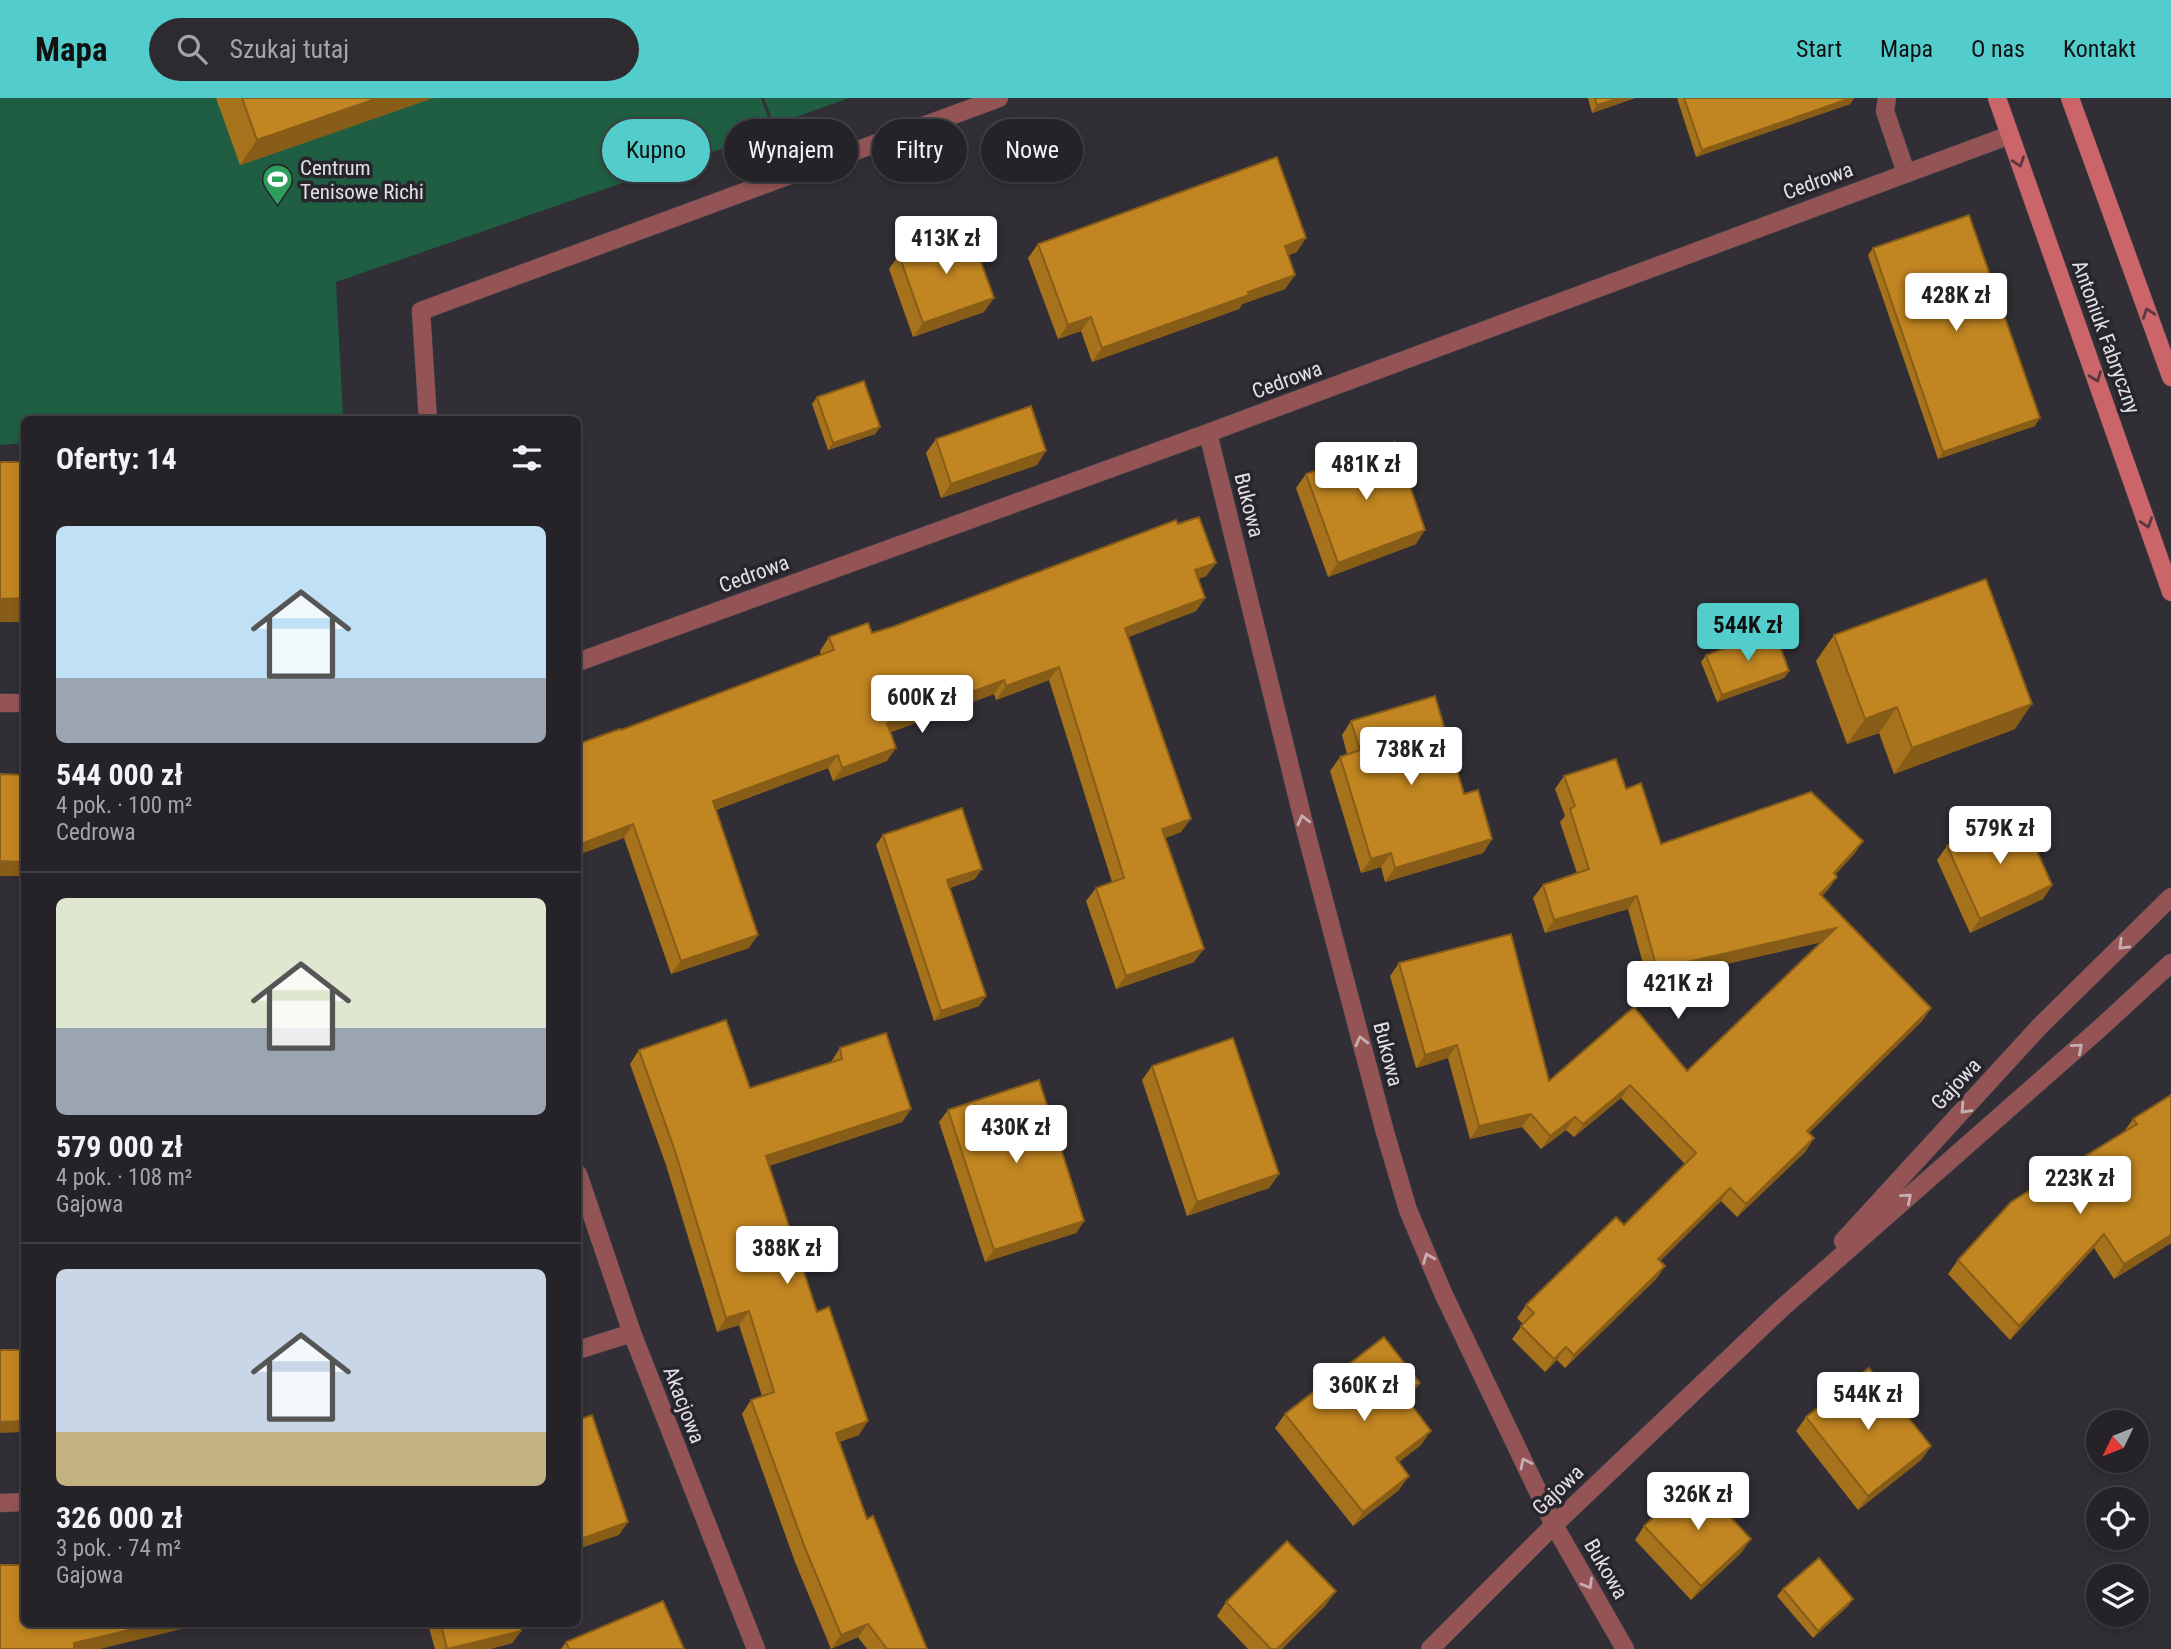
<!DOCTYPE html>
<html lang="pl">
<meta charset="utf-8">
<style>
body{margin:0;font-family:"Roboto Condensed",sans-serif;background:#2d2b30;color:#f1f3f6;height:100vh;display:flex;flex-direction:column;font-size:26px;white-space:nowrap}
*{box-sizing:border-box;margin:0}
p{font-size:23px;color:#a3a4a8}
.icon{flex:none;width:38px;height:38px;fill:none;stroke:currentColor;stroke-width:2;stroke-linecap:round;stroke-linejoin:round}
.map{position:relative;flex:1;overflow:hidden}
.side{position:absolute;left:21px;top:318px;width:560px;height:1211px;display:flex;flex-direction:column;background:#252328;border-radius:10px;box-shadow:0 4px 10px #0003,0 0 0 2px #424045}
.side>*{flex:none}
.guide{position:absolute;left:602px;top:21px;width:665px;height:63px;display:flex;gap:14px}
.needle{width:46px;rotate:227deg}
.tools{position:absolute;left:2086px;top:1312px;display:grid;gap:14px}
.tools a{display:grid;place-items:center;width:63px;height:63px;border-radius:50%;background:#252328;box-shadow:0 4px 10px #0003,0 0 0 2px #424045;font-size:35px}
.price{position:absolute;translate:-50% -60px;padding:0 16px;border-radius:7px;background:#fff;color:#222;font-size:23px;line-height:46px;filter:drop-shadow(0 2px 4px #0008)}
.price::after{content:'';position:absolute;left:50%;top:42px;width:21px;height:16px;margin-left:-10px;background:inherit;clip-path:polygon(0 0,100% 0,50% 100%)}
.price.selected{background:#52cdcc;color:#111}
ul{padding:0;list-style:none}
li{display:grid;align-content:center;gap:14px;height:371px;padding:0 35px}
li+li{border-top:2px solid #424045}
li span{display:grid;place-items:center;height:217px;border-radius:10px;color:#555}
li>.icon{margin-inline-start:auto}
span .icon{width:126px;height:126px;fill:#fffc;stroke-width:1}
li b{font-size:30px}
h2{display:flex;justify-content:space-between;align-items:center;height:84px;padding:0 35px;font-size:30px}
.pill{padding:0 24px;border-radius:32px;background:#252328;box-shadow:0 4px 10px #0003,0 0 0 2px #424045;font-size:24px;line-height:63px}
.pill.selected{background:#52cdcc;color:#111}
header{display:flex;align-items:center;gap:42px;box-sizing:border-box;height:98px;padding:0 35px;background:#52cdcc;color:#111}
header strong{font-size:33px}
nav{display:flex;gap:38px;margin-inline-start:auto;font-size:24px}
.search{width:490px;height:63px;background:#2d2b30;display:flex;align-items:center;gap:18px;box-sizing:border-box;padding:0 24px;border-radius:38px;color:#a3a4a8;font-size:26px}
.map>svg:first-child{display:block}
</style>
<header>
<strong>Mapa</strong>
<div class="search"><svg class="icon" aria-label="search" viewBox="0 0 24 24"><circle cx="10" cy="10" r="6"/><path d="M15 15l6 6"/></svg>Szukaj tutaj</div>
<nav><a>Start</a><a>Mapa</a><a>O nas</a><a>Kontakt</a></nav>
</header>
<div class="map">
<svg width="2171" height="1551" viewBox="0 0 2171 1551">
<rect width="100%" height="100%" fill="#312f35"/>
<!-- green -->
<path fill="#1f5e42" d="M0 0H761L773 33 336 184 343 319 312 322H24V345L0 347Z
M764 0H849L774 27Z"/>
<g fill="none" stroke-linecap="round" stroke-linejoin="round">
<defs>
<path id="service" d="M1887 0 1885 13 1906 75
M428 322 421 213 999 0"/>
<path id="minor" d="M1208 335 1306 734 1385 1034 1408 1112 1443 1195 1554 1427 1625 1551
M578 564 1208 335 2010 37
M0 605H24
M578 1076 632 1235 756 1551
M578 1252 632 1235
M0 1405 24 1404"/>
<path id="tertiary" d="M1843 1143 2040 928 2171 799
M1430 1551 1554 1427 1782 1210 2098 932 2171 865"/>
<path id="secondary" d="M1997 0 2171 494
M2070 0 2171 279"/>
</defs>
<!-- service casing -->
<use href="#service" stroke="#4d4b51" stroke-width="19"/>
<!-- minor casing -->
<use href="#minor" stroke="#4d4b51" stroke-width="19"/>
<!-- tertiary casing -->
<use href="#tertiary" stroke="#4d4b51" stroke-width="19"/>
<!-- secondary casing -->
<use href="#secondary" stroke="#4d4b51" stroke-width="19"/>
<!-- service -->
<use href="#service" stroke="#945455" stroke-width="18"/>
<!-- minor -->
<use href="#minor" stroke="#945455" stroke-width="18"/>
<!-- tertiary -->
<use href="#tertiary" stroke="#945455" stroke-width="18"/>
<!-- secondary -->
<use href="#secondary" stroke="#cb6569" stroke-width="18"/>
</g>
<!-- wall -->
<path fill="#a6721c" d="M216 0H433L240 67Z
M1588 0H1635L1592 15Z
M1677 0H1854L1850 6 1696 59Z
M1038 146 1297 154 1288 157 1295 177 1285 191 1242 206 1239 211 1092 264 1081 233 1058 241 1028 160Z
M1873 150 2035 328 1938 361 1868 157Z
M899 157 984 214 913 239 889 171Z
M817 299 880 329 875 336 828 352 812 306Z
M936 341 1037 367 941 400 926 355Z
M1306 376 1416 446 1328 479 1296 390Z
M1178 426 1216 465 1206 478 1198 481 1205 500 1196 513 1128 539 1181 734 1165 740 1194 864 1116 891 1086 803 1096 790 1112 784 1049 582 996 602 994 596 891 634 887 663 833 683 828 670 716 712 749 850 671 876 624 740 621 632 821 557 820 553 829 539 872 535 895 528Z
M1834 537 2015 631 1894 676 1879 635 1847 646 1816 563Z
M1706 557 1789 573 1784 580 1717 604 1701 564Z
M1351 623 1464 696 1492 741 1483 755 1385 784 1381 769 1361 775 1330 673 1340 659 1347 656 1342 637Z
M1564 678 1626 691 1661 746 1863 743 1854 756 1835 777 1837 779 1822 798 1931 910 1922 923 1809 1035 1814 1040 1805 1054 1737 1119 1721 1103 1660 1163 1665 1168 1656 1181 1565 1270 1557 1262 1545 1274 1512 1241 1523 1226 1517 1220 1526 1207 1624 1127 1685 1066 1621 1000 1574 1039 1566 1032 1541 1051 1522 1029 1470 1041 1448 960 1416 970 1390 878 1399 865 1549 983 1687 973 1821 844 1648 884 1628 811 1545 835 1533 800 1543 787 1577 775 1560 724 1565 718 1555 691Z
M883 737 975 781 950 790 986 898 979 908 934 923 876 747Z
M1947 748 2052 787 2043 801 1970 835 1937 762Z
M840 950 911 1011 902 1024 769 1068 859 1337 839 1344 867 1421 927 1551H867L858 1539 831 1551 795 1464 742 1316 751 1302 762 1298 739 1227 717 1234 666 1067 630 966 639 952 750 990 831 964Z
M1152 968 1279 1076 1269 1090 1187 1118 1142 982Z
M2171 997V1145L2114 1181 2094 1150 2010 1242 1948 1176 1958 1162 2123 1035 2133 1021Z
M948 1012 1084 1123 1076 1135 985 1164 939 1024Z
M1420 1285 1407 1301 1421 1347 1399 1364V1392L1353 1428 1275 1330 1285 1316Z
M1806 1319 1931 1348 1921 1362 1858 1412 1796 1333Z
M1644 1428 1741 1455 1691 1502 1635 1442Z
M1783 1491 1853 1501 1848 1508 1813 1540 1777 1498Z
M1226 1504 1326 1507 1282 1551H1248L1217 1518Z
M428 1526H519L521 1533 512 1545 490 1551H435Z
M566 1544 684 1551H561Z"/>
<!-- shaded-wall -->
<path fill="#875d17" d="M378 0H433L240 67 257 42Z
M1619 0H1635L1592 15 1597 7Z
M1851 0H1854L1850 6 1696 59 1702 52Z
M1306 140 1297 154 1275 162 1285 148Z
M1295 177 1285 191 1242 206 1239 211 1092 264 1102 250 1248 194Z
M994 200 984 214 913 239 923 225Z
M1091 219 1081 233 1058 241 1068 227Z
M2040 320 2035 328 1938 361 1943 354Z
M880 329 875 336 828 352 833 345Z
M1046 353 1037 367 941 400 951 386Z
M1425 432 1416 446 1328 479 1338 465Z
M1216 465 1206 478 1186 486 1195 472Z
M24 500V524H0V501Z
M1205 500 1196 513 1116 544 1125 530Z
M1059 569 1049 582 996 602 1006 588Z
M1789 573 1784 580 1717 604 1722 597Z
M1004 582 994 596 878 639 887 625Z
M2032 606 2015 631 1894 676 1912 650Z
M1897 609 1879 635 1847 646 1865 621Z
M896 650 887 663 833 683 842 670Z
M838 657 828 670 704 716 713 703Z
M1191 721 1181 734 1152 745 1162 731Z
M633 726 624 740 578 757V747Z
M1492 741 1483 755 1385 784 1395 770Z
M1863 743 1854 756 1825 788 1834 775Z
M1391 755 1381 769 1361 775 1371 761Z
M0 763 24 764V778H0Z
M982 771 975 781 940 793 947 782Z
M1837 779 1828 792 1811 809 1820 796Z
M2052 787 2043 801 1970 835 1980 821Z
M1637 798 1628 811 1545 835 1554 822Z
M1836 830 1827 843 1648 884 1657 871Z
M758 837 749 850 671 876 681 863Z
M1204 851 1194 864 1116 891 1126 878Z
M986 898 979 908 934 923 941 913Z
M1931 910 1922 923 1798 1046 1807 1033Z
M1457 947 1448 960 1416 970 1425 957Z
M1630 987 1621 1000 1574 1039 1583 1026Z
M911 1011 902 1024 757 1072 766 1058Z
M1531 1016 1522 1029 1470 1041 1479 1028Z
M1575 1019 1566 1032 1541 1051 1550 1038Z
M1814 1040 1805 1054 1737 1119 1746 1106Z
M1279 1076 1269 1090 1187 1118 1197 1104Z
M1730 1090 1721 1103 1649 1174 1658 1161Z
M1084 1123 1076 1135 985 1164 994 1152Z
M2104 1136 2094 1150 2010 1242 2019 1228Z
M2171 1137V1145L2114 1181 2124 1166Z
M1665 1168 1656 1181 1565 1270 1574 1257Z
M749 1213 739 1227 717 1234 726 1220Z
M1566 1249 1557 1262 1545 1274 1554 1261Z
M1420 1285 1410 1299 1394 1311 1404 1297Z
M24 1323V1334L0 1335V1324Z
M868 1323 859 1337 826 1349 836 1335Z
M1431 1333 1421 1347 1386 1374 1396 1360Z
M1931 1348 1921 1362 1858 1412 1868 1398Z
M1409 1378 1399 1392 1353 1428 1363 1414Z
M628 1424 619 1437 578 1451V1442Z
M1751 1441 1741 1455 1691 1502 1701 1488Z
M1336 1493 1326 1507 1282 1551H1277Z
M1853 1501 1848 1508 1813 1540 1818 1533Z
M155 1526H199L198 1527 100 1551H71L74 1545Z
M868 1526 858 1539 831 1551 841 1537Z
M521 1533 512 1545 490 1551H449Z"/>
<!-- building -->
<path fill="#c18521" stroke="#875d17" stroke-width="2" d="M242 0H378L257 42Z
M1595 0H1619L1597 7Z
M1684 0H1851L1702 52Z
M1277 59 1306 140 1285 148 1295 177 1248 194 1249 197 1102 250 1091 219 1068 227 1038 146Z
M1969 117 2040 320 1943 354 1873 150Z
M969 131 994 200 923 225 899 157Z
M864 283 880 329 833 345 817 299Z
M1031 308 1046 353 951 386 936 341Z
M1395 344 1425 432 1338 465 1306 376Z
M0 364H24V500L0 501Z
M1199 419 1216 465 1195 472 1205 500 1125 530 1191 721 1162 731 1204 851 1126 878 1096 790 1124 780 1059 569 1006 588 1004 582 887 625 896 650 842 670 838 657 713 703 758 837 681 863 633 726 578 747V646L620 631 621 632 834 552 829 539 868 525 872 535 895 528 1176 422 1178 426Z
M1986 481 2032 606 1912 650 1897 609 1865 621 1834 537Z
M1774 532 1789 573 1722 597 1706 557Z
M1435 598 1464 696 1478 692 1492 741 1395 770 1391 755 1371 761 1340 659 1360 652 1351 623Z
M1616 661 1626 691 1641 685 1661 746 1811 694 1863 743 1834 775 1837 779 1820 796 1931 910 1807 1033 1814 1040 1746 1106 1730 1090 1658 1161 1665 1168 1574 1257 1566 1249 1554 1261 1521 1228 1534 1215 1526 1207 1616 1119 1624 1127 1696 1055 1630 987 1583 1026 1575 1019 1550 1038 1531 1016 1479 1028 1457 947 1425 957 1399 865 1511 836 1549 983 1634 909 1687 973 1836 830 1657 871 1637 798 1554 822 1543 787 1589 771 1570 711 1575 708 1564 678Z
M0 676 24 677V764L0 763Z
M962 710 982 771 947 782 986 898 941 913 883 737Z
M2020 715 2052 787 1980 821 1947 748Z
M726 922 750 990 842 961 840 950 886 935 911 1011 766 1058 817 1214 829 1209 868 1323 836 1335 867 1421 873 1418 927 1551H887L868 1526 841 1537 805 1450 751 1302 774 1294 749 1213 726 1220 675 1053 639 952Z
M1233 940 1279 1076 1197 1104 1152 968Z
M1039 982 1084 1123 994 1152 948 1012Z
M2171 997V1137L2124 1166 2104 1136 2019 1228 1958 1162 2011 1104 2137 1026 2133 1021Z
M1384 1239 1420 1285 1404 1297 1431 1333 1396 1360 1409 1378 1363 1414 1285 1316Z
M0 1252H24V1323L0 1324Z
M1869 1270 1931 1348 1868 1398 1806 1319Z
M592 1317 628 1424 578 1442V1322Z
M1695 1381 1751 1441 1701 1488 1644 1428Z
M1287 1443 1336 1493 1277 1551H1271L1226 1504Z
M1819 1460 1853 1501 1818 1533 1783 1491Z
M0 1467H24V1526H155L74 1545V1551H0Z
M663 1503 684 1551H569L566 1544Z
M441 1526H519L521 1533 447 1551Z"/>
<!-- one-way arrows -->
<defs><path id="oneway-chevron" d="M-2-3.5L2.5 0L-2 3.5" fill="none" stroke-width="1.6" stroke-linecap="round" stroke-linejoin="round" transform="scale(1.75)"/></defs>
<g stroke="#58383e">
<use href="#oneway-chevron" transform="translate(2019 64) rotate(70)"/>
<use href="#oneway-chevron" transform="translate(2148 215) rotate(-110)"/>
<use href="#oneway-chevron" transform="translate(2096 279) rotate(70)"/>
<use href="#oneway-chevron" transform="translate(2147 425) rotate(71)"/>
</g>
<g stroke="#c6afb2">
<use href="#oneway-chevron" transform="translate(1303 722) rotate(-104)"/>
<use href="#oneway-chevron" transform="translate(2123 847) rotate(135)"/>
<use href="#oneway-chevron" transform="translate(1361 943) rotate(-104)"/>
<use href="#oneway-chevron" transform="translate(2078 950) rotate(-41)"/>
<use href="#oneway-chevron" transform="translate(1965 1011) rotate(133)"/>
<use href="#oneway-chevron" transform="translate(1907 1100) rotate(-41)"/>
<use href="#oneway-chevron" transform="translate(1428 1160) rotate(-112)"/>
<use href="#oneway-chevron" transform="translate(1525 1365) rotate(-116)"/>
<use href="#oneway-chevron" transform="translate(1588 1486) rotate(60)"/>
</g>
<!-- icons -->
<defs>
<symbol id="stadium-pin" viewBox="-11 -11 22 30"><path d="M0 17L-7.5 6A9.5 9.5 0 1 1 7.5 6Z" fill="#2e9e5b" stroke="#27252b"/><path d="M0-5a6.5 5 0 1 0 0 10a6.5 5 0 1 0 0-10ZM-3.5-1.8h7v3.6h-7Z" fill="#fff"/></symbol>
</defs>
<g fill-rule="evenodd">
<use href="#stadium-pin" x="260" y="64" width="35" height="47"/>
</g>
<g text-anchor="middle" stroke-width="7" stroke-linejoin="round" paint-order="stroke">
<!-- poi labels -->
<g font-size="21" fill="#e1e0e4" stroke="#27252b" text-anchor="start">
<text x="300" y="77">Centrum<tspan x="300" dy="24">Tenisowe Richi</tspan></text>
</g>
<!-- street labels -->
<g font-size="21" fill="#e1e0e4" stroke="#27252b">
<text transform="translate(1818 83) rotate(-20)" y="7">Cedrowa</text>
<text transform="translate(2106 239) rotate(70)" y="7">Antoniuk Fabryczny</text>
<text transform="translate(1287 282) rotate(-20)" y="7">Cedrowa</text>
<text transform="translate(1249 407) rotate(76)" y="7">Bukowa</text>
<text transform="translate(754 476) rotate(-20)" y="7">Cedrowa</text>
<text transform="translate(1388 956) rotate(76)" y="7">Bukowa</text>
<text transform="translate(1956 986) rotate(-47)" y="7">Gajowa</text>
<text transform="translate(684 1307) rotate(69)" y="7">Akacjowa</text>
<text transform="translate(1558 1392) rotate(-44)" y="7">Gajowa</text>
<text transform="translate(1606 1471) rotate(60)" y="7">Bukowa</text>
</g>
</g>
</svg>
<div class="tools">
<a><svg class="needle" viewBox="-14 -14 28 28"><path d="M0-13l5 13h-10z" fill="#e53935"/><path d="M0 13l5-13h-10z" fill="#a3a4a8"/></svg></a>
<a><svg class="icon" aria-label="locate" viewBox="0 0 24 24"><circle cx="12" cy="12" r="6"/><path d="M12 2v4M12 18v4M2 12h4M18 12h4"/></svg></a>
<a><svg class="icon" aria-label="layers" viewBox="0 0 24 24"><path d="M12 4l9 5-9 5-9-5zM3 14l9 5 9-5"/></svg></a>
</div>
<b class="price" style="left:946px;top:178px">413K zł</b>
<b class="price" style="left:1956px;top:235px">428K zł</b>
<b class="price" style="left:1366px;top:404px">481K zł</b>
<b class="price selected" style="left:1748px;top:565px">544K zł</b>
<b class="price" style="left:922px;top:637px">600K zł</b>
<b class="price" style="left:1411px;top:689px">738K zł</b>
<b class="price" style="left:2000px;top:768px">579K zł</b>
<b class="price" style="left:1678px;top:923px">421K zł</b>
<b class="price" style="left:1016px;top:1067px">430K zł</b>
<b class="price" style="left:2080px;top:1118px">223K zł</b>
<b class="price" style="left:787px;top:1188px">388K zł</b>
<b class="price" style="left:1364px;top:1325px">360K zł</b>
<b class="price" style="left:1868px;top:1334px">544K zł</b>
<b class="price" style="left:1698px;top:1434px">326K zł</b>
<div class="guide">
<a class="pill selected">Kupno</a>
<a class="pill">Wynajem</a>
<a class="pill">Filtry</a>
<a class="pill">Nowe</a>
</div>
<section class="side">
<h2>Oferty: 14<svg class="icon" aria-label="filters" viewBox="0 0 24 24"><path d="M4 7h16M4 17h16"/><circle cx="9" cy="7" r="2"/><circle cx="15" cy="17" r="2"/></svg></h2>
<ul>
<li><span style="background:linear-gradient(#bfe0f5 70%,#9aa5b1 0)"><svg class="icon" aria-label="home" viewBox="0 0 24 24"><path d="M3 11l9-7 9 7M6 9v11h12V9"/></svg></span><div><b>544 000 zł</b><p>4 pok. · 100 m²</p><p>Cedrowa</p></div></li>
<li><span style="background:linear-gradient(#dfe7d0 60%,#9aa5b1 0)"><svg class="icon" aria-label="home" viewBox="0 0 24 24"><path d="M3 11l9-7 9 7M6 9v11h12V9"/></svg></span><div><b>579 000 zł</b><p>4 pok. · 108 m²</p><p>Gajowa</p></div></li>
<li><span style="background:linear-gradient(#c9d6e8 75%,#c2b280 0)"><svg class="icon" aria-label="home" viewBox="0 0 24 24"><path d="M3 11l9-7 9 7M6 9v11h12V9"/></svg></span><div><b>326 000 zł</b><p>3 pok. · 74 m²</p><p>Gajowa</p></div></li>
</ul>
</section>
</div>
